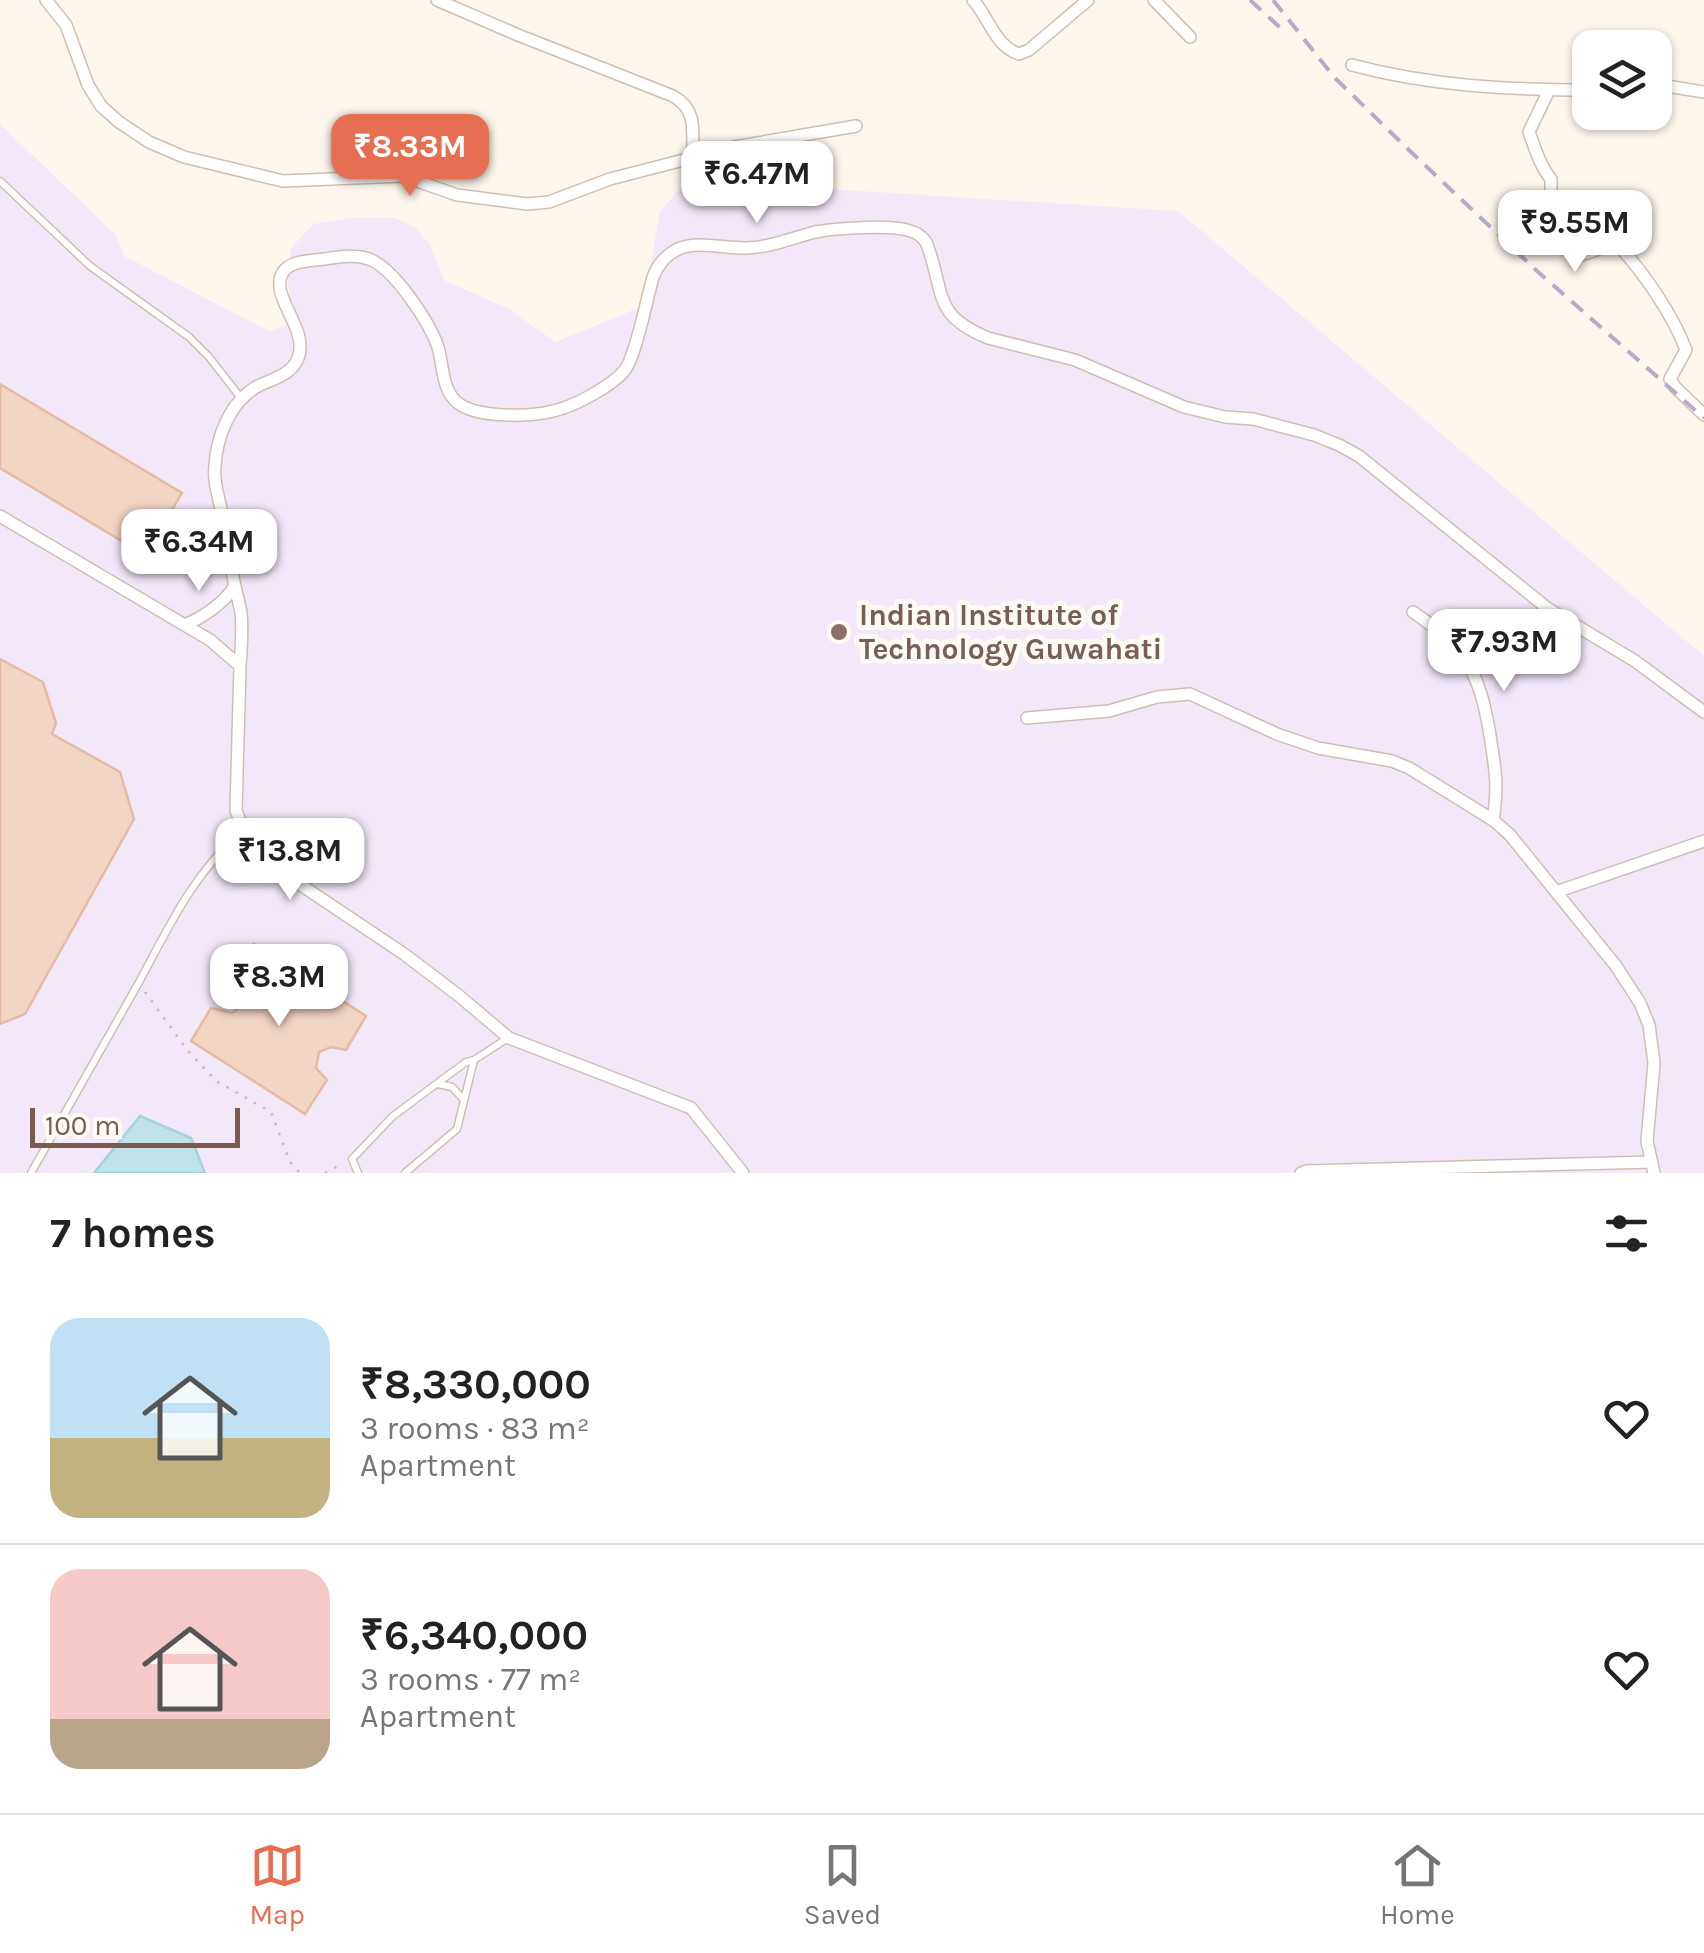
<!DOCTYPE html>
<meta charset="utf-8">
<style>
body{margin:0;font-family:Karla,sans-serif;background:#f6f6f6;color:#222;height:100vh;display:flex;flex-direction:column;font-size:38px;white-space:nowrap}
*{box-sizing:border-box;margin:0}
p{font-size:32px;color:#767676}
.icon{flex:none;width:55px;height:55px;fill:none;stroke:currentColor;stroke-width:2;stroke-linecap:round;stroke-linejoin:round}
.map{position:relative;height:1173px;overflow:hidden}
.drawer{display:flex;flex-direction:column;background:#fff;flex:1}
.drawer>*{flex:none}
.buttons{position:absolute;left:1572px;top:30px;display:grid;gap:20px}
.buttons a{display:grid;place-items:center;width:100px;height:100px;border-radius:20px;background:#fff;box-shadow:0 2px 8px #0004;font-size:50px}
.scale{position:absolute;left:30px;bottom:25px;width:210px;box-sizing:border-box;padding-left:10px;border:5px solid #7a5c4d;border-top:0;font-size:28px;line-height:35px;white-space:nowrap;color:#7a5c4d;-webkit-text-stroke:8px #fffaf3;paint-order:stroke}
.price{position:absolute;translate:-50% -85px;padding:0 22px;border-radius:20px;background:#fff;color:#222;font-size:32px;line-height:65px;filter:drop-shadow(0 2px 5px #0008)}
.price::after{content:'';position:absolute;left:50%;top:60px;width:30px;height:22px;margin-left:-15px;background:inherit;clip-path:polygon(0 0,100% 0,50% 100%)}
.price.active{background:#e76f51;color:#fff}
ul{padding:0;list-style:none}
li{display:flex;align-items:center;gap:30px;height:250px;padding:0 50px}
li+li{border-top:2px solid #e0e0e0}
li span{display:grid;place-items:center;flex:none;width:280px;height:200px;border-radius:30px;color:#555}
li>.icon{margin-inline-start:auto}
span .icon{width:120px;height:120px;fill:#fffc;stroke-width:1}
li b{font-size:42px}
h2{display:flex;justify-content:space-between;align-items:center;height:120px;padding:0 50px;font-size:42px}
.tab-bar{display:flex;justify-content:space-around;align-items:center;height:140px;border-top:2px solid #e0e0e0;background:#fff;font-size:28px;color:#767676}
.tab-bar a{display:grid;justify-items:center;gap:5px}
.tab-bar .active{color:#e76f51}
.map>svg:first-child{display:block}
</style>
<div class="map">
<svg width="1704" height="1173" viewBox="0 0 1704 1173">
<rect width="100%" height="100%" fill="#fdf6ec"/>
<!-- education -->
<path fill="#f3e8fa" d="M0 124 116 235 124 256 269 331 285 326 294 311 290 297 287 275 291 248 313 224 350 218H395L416 228 430 245 444 280 511 310 555 342 643 306 660 212 687 180 1178 211 1704 656V1173H0Z"/>
<!-- water -->
<path fill="#bfe3e8" stroke="#a5d3da" stroke-width="2.5" d="M140 1116 191 1138 205 1173H94Z"/>
<!-- building -->
<path fill="#f3d5c3" stroke="#e6bba3" stroke-width="2.5" d="M0 384 182 493 145 555 0 468Z
M0 659 43 682 56 723 52 734 120 772 134 819 25 1014 0 1024Z
M254 944 366 1016 346 1050 331 1047 319 1052 316 1068 327 1080 305 1114 191 1041 211 1008 232 1013 241 1006 240 995 229 981Z"/>
<g fill="none" stroke-linecap="round" stroke-linejoin="round">
<defs>
<path id="service" d="M0 181 90 266 189 337 209 357 241 398
M438 1084 452 1087 464 1100
M31 1173C67 1110 103 1047 138 984 169 927 192 875 242 831
M358 1173 352 1159 393 1116 466 1062 474 1060
M405 1173 457 1129 474 1060 508 1038"/>
<path id="minor" d="M46 0 66 25 88 85 101 106 119 122 149 142 184 157 283 181 403 176 457 195 527 204 549 202 610 179 734 147 856 126
M437 0 518 35 673 96C698 110 692 131 693 157
M973 0C990 19 994 45 1019 54L1029 50 1088 0
M1154 0 1190 37
M1352 65C1430 86 1510 90 1590 90
M1655 84 1704 92
M1549 90 1529 132C1535 148 1540 166 1551 179V191L1535 219 1541 229 1580 255C1596 252 1603 244 1619 246 1644 273 1673 315 1686 350L1670 379 1675 387 1704 415
M0 516 210 640 240 666 236 810 243 830 261 854 286 875 404 954 458 995 509 1038 691 1108 743 1173
M1413 612C1469 650 1481 676 1491 742 1496 773 1498 789 1493 820
M185 625C205 616 222 605 235 586
M240 666C241 649 243 630 241 613 239 601 235 589 233 576 228 554 225 532 221 509 218 495 213 480 215 465 217 436 230 403 256 387 271 379 291 376 298 358 310 329 268 296 283 272 291 260 311 261 324 259 339 257 354 254 369 259 394 268 429 322 438 347 443 365 442 391 458 403 477 418 530 417 553 411 573 407 612 386 625 370 636 355 647 298 653 277 658 264 666 255 678 249 698 240 726 249 747 248 771 247 792 238 815 232 836 228 887 225 907 230 916 232 921 235 926 242 946 292 930 314 988 338L1075 360 1184 407 1225 417 1253 419 1314 435 1339 445 1359 456 1547 608 1635 661 1704 712
M1027 718 1109 711 1157 697 1190 694 1277 734 1318 748 1392 761 1409 768 1493 820 1510 835 1616 966 1640 1003 1649 1025 1654 1063 1647 1141 1654 1173
M1556 892 1704 841
M1301 1173 1306 1171 1652 1162"/>
</defs>
<!-- service casing -->
<use href="#service" stroke="#d1beb0" stroke-width="9"/>
<!-- minor casing -->
<use href="#minor" stroke="#d1beb0" stroke-width="14"/>
<!-- path -->
<path stroke="#d9b8a5" stroke-width="2.5" stroke-dasharray="2.5 8" stroke-linecap="butt" d="M145 992 188 1051 216 1081 271 1112 290 1162 300 1173
M325 1173 342 1164"/>
<!-- service -->
<use href="#service" stroke="#fff" stroke-width="6"/>
<!-- minor -->
<use href="#minor" stroke="#fff" stroke-width="11"/>
<!-- rail -->
<path stroke="#b9a8c9" stroke-width="4" stroke-dasharray="15 10" stroke-linecap="butt" d="M1250 0 1286 33
M1273 0 1334 77 1411 152 1537 271 1704 418"/>
</g>
<!-- markers -->
<circle fill="#8d6e63" stroke="#fffaf3" stroke-width="4" cx="839" cy="632" r="10"/>
<g text-anchor="middle" stroke-width="10" stroke-linejoin="round" paint-order="stroke">
<!-- education labels -->
<g font-size="30" font-weight="bold" fill="#785e54" stroke="#fffaf3" text-anchor="start">
<text x="859" y="625">Indian Institute of<tspan x="859" dy="34">Technology Guwahati</tspan></text>
</g>
</g>
</svg>
<div class="buttons">
<a><svg class="icon" aria-label="layers" viewBox="0 0 24 24"><path d="M12 4l9 5-9 5-9-5zM3 14l9 5 9-5"/></svg></a>
</div>
<div class="scale">100 m</div>
<b class="price active" style="left:410px;top:199px">₹8.33M</b>
<b class="price" style="left:757px;top:226px">₹6.47M</b>
<b class="price" style="left:1575px;top:275px">₹9.55M</b>
<b class="price" style="left:199px;top:594px">₹6.34M</b>
<b class="price" style="left:1504px;top:694px">₹7.93M</b>
<b class="price" style="left:290px;top:903px">₹13.8M</b>
<b class="price" style="left:279px;top:1029px">₹8.3M</b>
</div>
<section class="drawer">
<h2>7 homes<svg class="icon" aria-label="filters" viewBox="0 0 24 24"><path d="M4 7h16M4 17h16"/><circle cx="9" cy="7" r="2"/><circle cx="15" cy="17" r="2"/></svg></h2>
<ul>
<li><span style="background:linear-gradient(#bfe0f5 60%,#c2b280 0)"><svg class="icon" aria-label="home" viewBox="0 0 24 24"><path d="M3 11l9-7 9 7M6 9v11h12V9"/></svg></span><div><b>₹8,330,000</b><p>3 rooms · 83 m²</p><p>Apartment</p></div><svg class="icon" aria-label="heart" viewBox="0 0 24 24"><path d="M12 20l-8-8c-3-5 5-10 8-4 3-6 11-1 8 4z"/></svg></li>
<li><span style="background:linear-gradient(#f6c9c9 75%,#b9a48a 0)"><svg class="icon" aria-label="home" viewBox="0 0 24 24"><path d="M3 11l9-7 9 7M6 9v11h12V9"/></svg></span><div><b>₹6,340,000</b><p>3 rooms · 77 m²</p><p>Apartment</p></div><svg class="icon" aria-label="heart" viewBox="0 0 24 24"><path d="M12 20l-8-8c-3-5 5-10 8-4 3-6 11-1 8 4z"/></svg></li>
</ul>
</section>
<nav class="tab-bar">
<a class="active"><svg class="icon" aria-label="map" viewBox="0 0 24 24"><path d="M3 6l6-2 6 2 6-2v14l-6 2-6-2-6 2zM9 4v14M15 6v14"/></svg>Map</a>
<a><svg class="icon" aria-label="saved" viewBox="0 0 24 24"><path d="M7 4h10v16l-5-4-5 4z"/></svg>Saved</a>
<a><svg class="icon" aria-label="home" viewBox="0 0 24 24"><path d="M3 11l9-7 9 7M6 9v11h12V9"/></svg>Home</a>
</nav>
